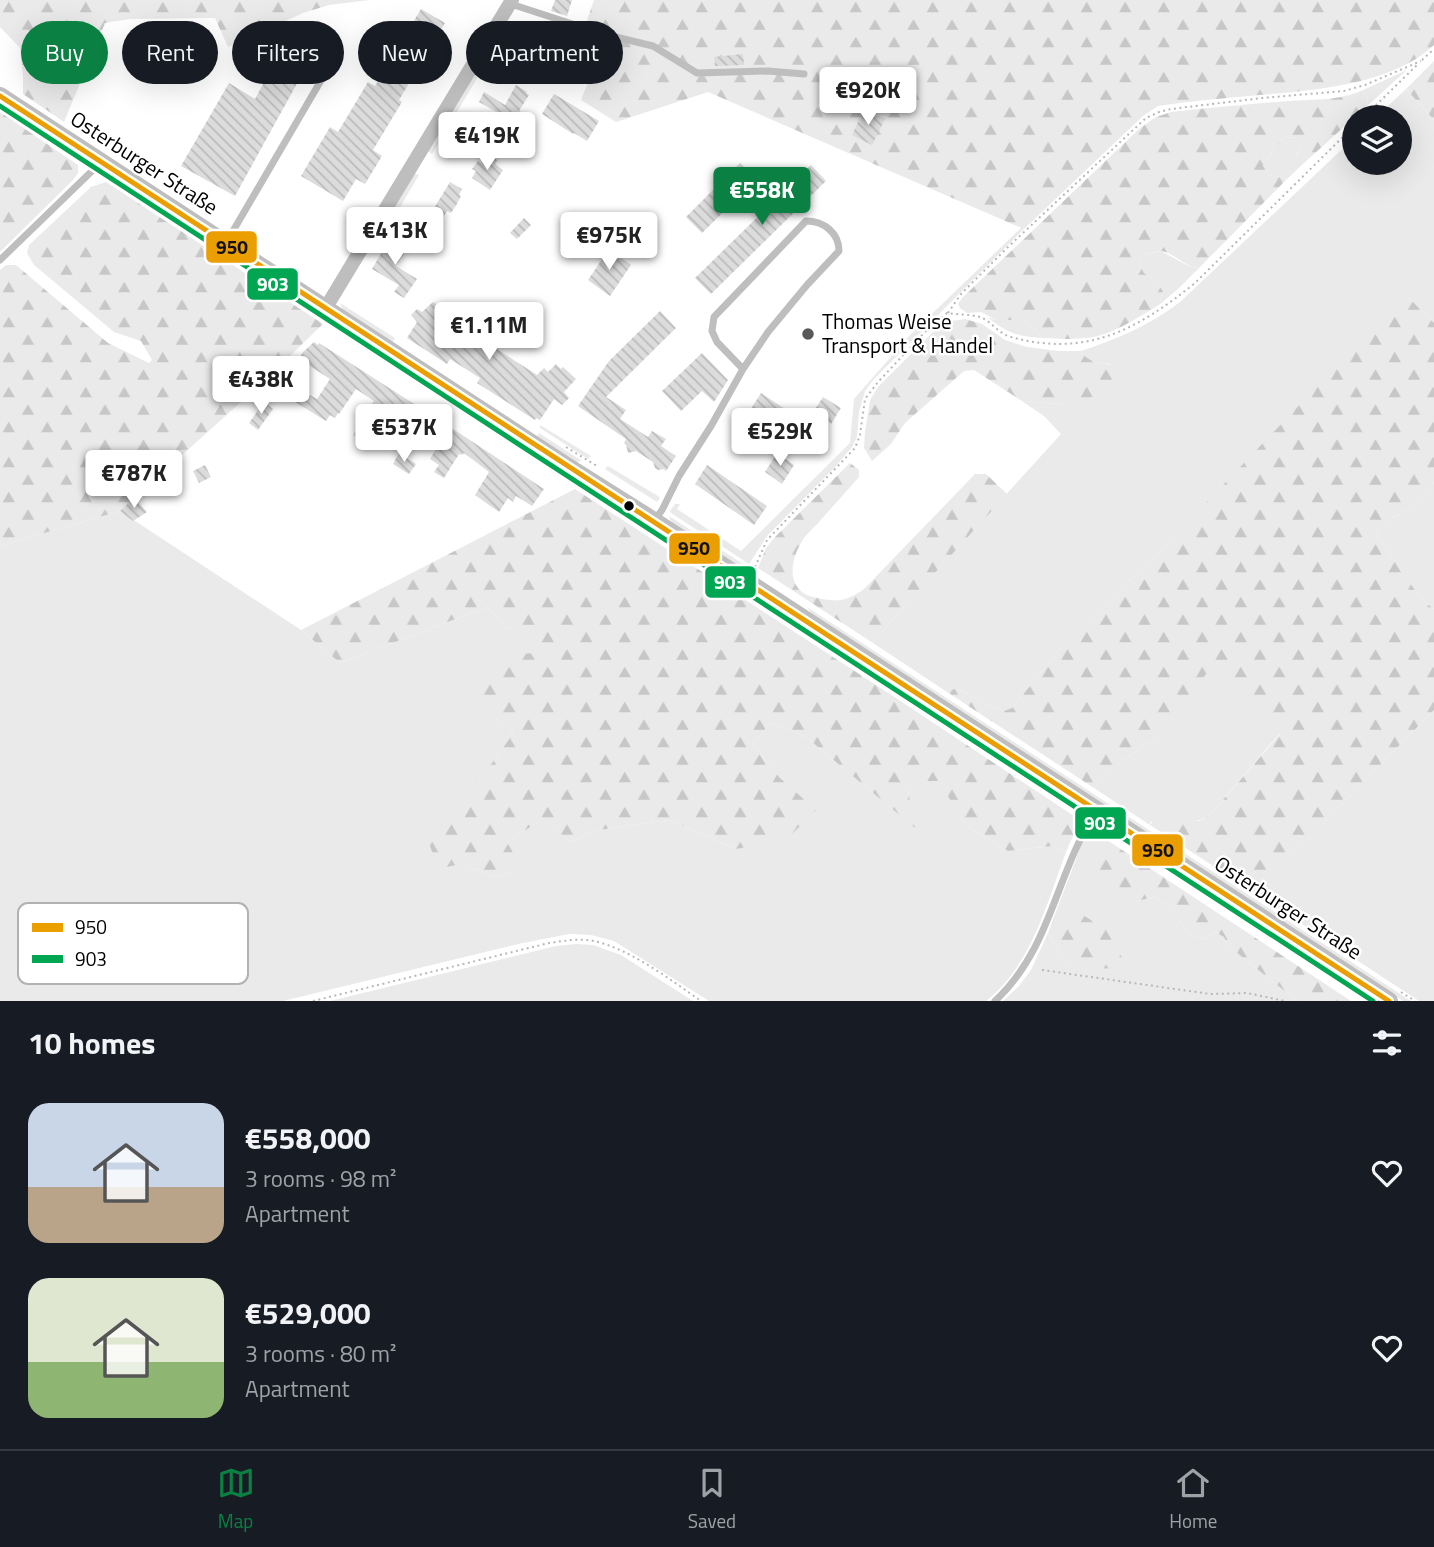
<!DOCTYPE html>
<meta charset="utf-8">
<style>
body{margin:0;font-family:"Titillium Web",sans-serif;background:#20242c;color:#f1f3f6;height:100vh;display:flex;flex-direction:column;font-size:26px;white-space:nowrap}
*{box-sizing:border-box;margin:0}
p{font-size:23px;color:#9ea1a6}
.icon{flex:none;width:38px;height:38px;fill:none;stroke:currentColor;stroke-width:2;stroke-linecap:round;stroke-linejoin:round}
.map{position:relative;height:1001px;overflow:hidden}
.details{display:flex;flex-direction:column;background:#171b24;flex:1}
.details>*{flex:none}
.guide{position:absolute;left:21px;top:21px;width:700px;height:63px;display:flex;gap:14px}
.controls{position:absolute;left:1342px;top:105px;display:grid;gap:14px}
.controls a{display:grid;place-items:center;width:70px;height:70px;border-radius:50%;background:#171b24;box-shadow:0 7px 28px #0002;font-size:35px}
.price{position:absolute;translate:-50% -60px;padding:0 16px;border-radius:7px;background:#fff;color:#222;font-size:23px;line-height:46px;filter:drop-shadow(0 2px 4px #0008)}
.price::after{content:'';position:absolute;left:50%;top:42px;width:21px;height:16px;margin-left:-10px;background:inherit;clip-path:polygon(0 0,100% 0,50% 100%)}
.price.active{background:#0b8043;color:#fff}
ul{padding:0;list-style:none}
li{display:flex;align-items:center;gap:21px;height:175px;padding:0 28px}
li span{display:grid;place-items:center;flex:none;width:196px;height:140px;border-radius:21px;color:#555}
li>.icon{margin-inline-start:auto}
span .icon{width:84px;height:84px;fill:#fffc;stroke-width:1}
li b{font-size:30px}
h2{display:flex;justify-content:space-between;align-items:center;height:84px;padding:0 28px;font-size:30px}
.tag{padding:0 24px;border-radius:32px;background:#171b24;box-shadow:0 7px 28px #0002;font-size:24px;line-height:63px}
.tag.active{background:#0b8043;color:#fff}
.tabs{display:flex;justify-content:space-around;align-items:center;height:98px;border-top:2px solid #363941;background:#171b24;font-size:19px;color:#9ea1a6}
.tabs a{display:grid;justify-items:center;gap:4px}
.tabs .active{color:#0b8043}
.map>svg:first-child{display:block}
</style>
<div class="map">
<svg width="1434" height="1001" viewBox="0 0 1434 1001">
<defs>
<pattern id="forest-firs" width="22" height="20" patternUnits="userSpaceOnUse" patternTransform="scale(1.75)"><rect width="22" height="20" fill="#eaeaea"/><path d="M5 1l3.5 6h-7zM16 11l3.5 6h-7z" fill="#c7c7c7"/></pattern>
<pattern id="building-back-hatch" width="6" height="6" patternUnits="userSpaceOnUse" patternTransform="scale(1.75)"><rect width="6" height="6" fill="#dcdcdc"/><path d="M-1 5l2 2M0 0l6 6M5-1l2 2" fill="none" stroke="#bbb"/></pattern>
</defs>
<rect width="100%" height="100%" fill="#fff"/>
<!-- green -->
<path fill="#eaeaea" d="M478 64 485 65 432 154 429 152 428 149Z
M1407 70 1367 106 1368 99 1363 90Z
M1406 89 1434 120V323L1409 298 1166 545 1066 642 1012 708 1004 711 992 707 958 689 951 691 950 694 873 643 892 620 1061 434 1044 416 1022 401 1070 405 1111 364C1099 363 1088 363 1081 351 1117 339 1150 325 1180 302L1354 138V163H1400V117H1376Z
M1300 137V146L1296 156 1303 164 1286 180 1282 177 1269 175 1263 166 1275 147 1284 138Z
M413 173 419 175 390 224 386 219Z
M1022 227 1024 229 874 379 865 391 859 412 857 437 852 447 834 468 767 536 749 564 671 513 670 511 675 504H680L677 509 741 551 850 443 854 399 910 335Z
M1160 251C1173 256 1185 267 1199 268L1179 288 1159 305 1163 291 1154 280 1144 273 1139 263 1143 255Z
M340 303 395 338 391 344 343 310Z
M987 317 996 320H1024L1036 330 1042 338C1015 336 1008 333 987 317Z
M540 425 591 456 588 459 540 428Z
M539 433 582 461 575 462 536 438Z
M608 466 658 496 660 498 657 502 605 469Z
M1434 482V609L1422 600 1375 533 1390 519 1411 508Z
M120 511 301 630 340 663 487 607 507 628 540 636 539 653 493 716 514 732 492 763 460 864 497 877 521 869 507 842 543 819 570 842 599 830 670 820 736 849 815 810 780 778 753 743 772 722 806 737 914 827 908 790 918 781H940L965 825 1008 851 1053 846 1066 852C1047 903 1031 966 986 1001H709L614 941 591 935 569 934 518 944 283 1001H0V546Z
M669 516 746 566 740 567 672 524Z
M807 607 1411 1001H1403L920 687 812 614Z
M1210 668 1280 733 1209 816C1192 825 1185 820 1168 819 1162 818 1156 821 1150 822V825L1094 788 1122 761 1156 738Z
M1434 710V1001H1419L1255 893Z
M1094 831 1101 836 1094 847 1133 902 1154 897 1167 905 1188 932 1203 940 1215 932 1224 937 1227 945 1287 993 1300 1001H1003L1019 986 1031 970 1048 933 1062 955 1074 969 1057 922H1052L1081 846 1086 838Z
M576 944 593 945 621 955 693 1001H330L556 946Z"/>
<!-- forest -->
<path fill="url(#forest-firs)" d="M0 0H370L329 5 303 13 228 47 215 18 130 19 105 23 64 122 23 94V76L20 48 0 27Z
M594 0H1434V45C1392 85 1315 90 1260 95 1226 98 1192 101 1158 106L1143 116 1024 229 708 92 616 122 581 100 608 32 586 23Z
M1434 61V120L1406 89Z
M1363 90 1368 99 1367 106 1303 164 1296 157 1300 146V137L1284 138 1275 147 1263 166 1269 175 1282 177 1286 180 1199 268C1184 267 1175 253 1161 251 1156 251 1148 254 1143 255L1139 263 1144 273 1154 280 1163 291 1159 305C1140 316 1120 330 1098 336 1080 340 1061 339 1042 338L1036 330 1024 320H996L981 312 967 313 960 308 958 304 962 298 1140 128 1156 117 1171 112C1210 108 1250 104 1289 101 1315 99 1339 101 1363 90Z
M0 112 78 165V173L73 180 0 252Z
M106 182 323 324 262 383 120 511 0 546V270L6 265H16L108 343 149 363 152 360 141 341 114 332 34 265 27 253 29 245 91 187Z
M1402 297 1409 298 1434 323V482L1411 508 1390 519 1375 533 1422 600 1434 609V710L1255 893 1150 825 1155 818 1199 821 1209 816 1280 734 1210 669 1156 738 1122 761 1094 788 950 694 951 691 954 689H958L992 707 1004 711 1012 708 1066 642 1166 545Z
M965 319 982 324 1005 340 1027 347 1058 351H1081C1089 365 1105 362 1119 367L1124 375 1105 392 1070 405 1022 401 974 370 964 371 905 423 891 444 872 461 864 448 865 432 870 400 878 387 937 328 952 321Z
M850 463 859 470V477C846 492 832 507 819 522 813 529 805 535 801 543 790 561 786 590 813 597 836 602 844 603 864 589L975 474H986L1007 494 892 620 873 643 758 568 766 548 776 536Z
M575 489 896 698 1080 820 1066 852 1053 846 1008 851 965 825 939 781H918L908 790 915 828 806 737 772 722 753 743 780 778 816 810 787 839 736 849 670 820 599 830 570 842 543 819 507 842 522 869 497 877 460 864 438 869 428 840 492 763 514 732 493 716 478 696 499 655 538 653 540 637 507 628 487 607 340 663 301 630Z
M1101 836 1351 1001H1300L1287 993 1227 945 1224 937 1215 932 1203 940 1188 932 1167 905 1154 897 1133 902 1104 886 1094 847Z
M1080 913 1106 930 1128 968 1074 969 1062 955 1048 933 1052 922H1057Z"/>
<!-- building -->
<path fill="url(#building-back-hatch)" d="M555 0H572L567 16 551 11Z
M421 9 445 23 399 100 402 102 373 150 382 156 365 184 356 179 343 201 301 176 330 127 338 132 368 82 375 86Z
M295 26 321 40 235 196 181 166 229 83 255 99Z
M517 26 542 35 543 34 585 47 582 58 577 56 572 71 569 70 560 75 535 67 552 55 543 52 545 46 514 35Z
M743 54 744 65 715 66 714 57Z
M516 85 527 92 526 93 529 95 519 111 521 112 516 122 512 120V121L479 102 484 92 505 105Z
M554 94 599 121 587 141 574 133 573 134 542 114Z
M864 109 885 119 872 145 852 135Z
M488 154 497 160 495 164 503 170 490 190 472 178 476 171 472 169 478 161 481 163Z
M740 163 756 180 702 233 686 217Z
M811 165 826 181 711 294 695 278 779 196 772 188 788 172 795 180Z
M450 182 462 189 459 195 461 196 457 204 451 213 447 211 434 234 429 231 418 249 404 240 422 214 428 218Z
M524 218 531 225 517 239 510 233Z
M396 237 409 245 396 266 417 279 404 298 394 292 399 285 372 269 387 243 391 245Z
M609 249 631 265 610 296 588 280Z
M433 302 449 313 454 308 463 315 480 337 484 333 492 338 501 345 497 349 537 375 544 368 548 372 556 364 561 369 563 367 576 379 564 392 569 398 562 405 554 399 540 420 536 418 535 420 477 383 480 378 450 359 447 364 407 338 417 322 411 315 417 309 422 312Z
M660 311 676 328 606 397 626 410 620 419 648 437 652 431 666 439 661 446 676 456 666 471 664 469 658 470 655 468 653 462 636 451 628 453 626 445 624 443 626 439 578 406 609 361Z
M314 342 318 345 319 343 447 425 544 489 532 506 516 496 513 502 508 498 499 512 475 495 489 472 464 453 462 455 459 454 444 478 434 472 439 465 430 459 439 444 421 432 406 456 394 448 410 424 395 414 383 432 388 435 382 444 366 433 361 440 353 435 374 401 356 389 339 414 338 413 335 418 330 415 326 421 284 395 290 384 317 399 330 379 299 359 303 352Z
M702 353 728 380 714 402 702 391 681 411 662 391Z
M761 393 806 423 823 397 841 408 831 424 825 419 804 449 749 412Z
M264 402 273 409 258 430 249 423Z
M399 453 416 464 409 474 393 464Z
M777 453 794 465 782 484 765 472Z
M205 465 211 477 199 483 193 471Z
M707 465 767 506 754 525 695 484Z
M134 498 147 512 133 521 120 511Z"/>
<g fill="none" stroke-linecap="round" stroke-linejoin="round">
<!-- path -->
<path stroke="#b8b8b8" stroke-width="2" stroke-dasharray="2 3.5" stroke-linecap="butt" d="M1422 60 1434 49
M1364 117 1418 64
M948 313 961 294 1008 247 1146 118 1159 112 1171 109 1262 98 1344 91 1365 85 1421 61
M566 447 597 466
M755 567 767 540 855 448 860 435 865 399 878 382 925 332 947 313C958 315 970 314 980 317 991 321 999 334 1011 337 1087 358 1138 329 1195 283L1354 126
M1042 970 1210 994 1247 993 1285 1001
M1401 992 1415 1001
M313 1001 549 943C564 941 579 938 594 941 630 949 671 980 701 1001"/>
<!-- service -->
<path stroke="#bebebe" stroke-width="7" d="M511 4 603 34 653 46 697 73 768 71 804 74
M226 243 337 53
M0 260 92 171 99 162
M654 521 662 510 679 476 711 426 743 369 768 332 807 285 839 251C839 233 824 221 806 221L714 317 712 331 717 342 743 369
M995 1001C1052 948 1055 874 1096 812"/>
<!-- minor -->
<path stroke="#bebebe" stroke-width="14" d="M325 309 512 0"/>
<!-- tertiary -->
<path stroke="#bebebe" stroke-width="18" d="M0 96 565 465 654 521 1389 1001"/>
<defs>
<path id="bus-1" d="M0 96 1389 1001"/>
<path id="bus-2" d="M0 106 1373 1001"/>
</defs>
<!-- bus-1 casing -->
<use href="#bus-1" stroke="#fff" stroke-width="10"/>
<!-- bus-2 casing -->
<use href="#bus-2" stroke="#fff" stroke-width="10"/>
<!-- bus-1 -->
<use href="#bus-1" stroke="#eb9e00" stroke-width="5"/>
<!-- bus-2 -->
<use href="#bus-2" stroke="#00a651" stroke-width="5"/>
</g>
<!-- markers -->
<circle fill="#595959" stroke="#fff" stroke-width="2.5" cx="808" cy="334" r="7"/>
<circle fill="#000" stroke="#fff" stroke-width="2.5" cx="629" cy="506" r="6"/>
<g text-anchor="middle" stroke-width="5" stroke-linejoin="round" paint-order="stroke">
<!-- street labels -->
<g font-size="21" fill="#000" stroke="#fff">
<text transform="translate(144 163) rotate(33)" y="7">Osterburger Straße</text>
<text transform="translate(1288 908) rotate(33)" y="7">Osterburger Straße</text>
</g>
<!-- poi labels -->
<g font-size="21" fill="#000" stroke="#fff" text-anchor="start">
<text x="822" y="329">Thomas Weise<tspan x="822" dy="24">Transport &amp; Handel</tspan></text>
</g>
</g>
<!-- legend -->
<rect x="18" y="903" width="230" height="81" rx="10" fill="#fff" stroke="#b2b2b2" stroke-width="2"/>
<rect x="32" y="923" width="31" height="9" fill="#eb9e00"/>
<rect x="32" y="955" width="31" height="8" fill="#00a651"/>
<g font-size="19" fill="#000">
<text x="75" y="934">950</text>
<text x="75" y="966">903</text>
</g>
<g stroke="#fff" stroke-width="2.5">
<rect x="205" y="230" width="53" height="34" rx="7" fill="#eb9e00"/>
<rect x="246" y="267" width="53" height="34" rx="7" fill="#00a651"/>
<rect x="668" y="532" width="53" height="33" rx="7" fill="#eb9e00"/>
<rect x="704" y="565" width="53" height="34" rx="7" fill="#00a651"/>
<rect x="1074" y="806" width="53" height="34" rx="7" fill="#00a651"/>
<rect x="1131" y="833" width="53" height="34" rx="7" fill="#eb9e00"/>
</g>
<g font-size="19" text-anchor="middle" font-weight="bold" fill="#fff">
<text x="273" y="291">903</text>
<text x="730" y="589">903</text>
<text x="1100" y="830">903</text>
</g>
<g font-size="19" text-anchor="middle" font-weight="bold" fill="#111">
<text x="232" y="254">950</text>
<text x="694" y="555">950</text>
<text x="1158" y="857">950</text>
</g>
</svg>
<div class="controls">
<a><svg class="icon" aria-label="layers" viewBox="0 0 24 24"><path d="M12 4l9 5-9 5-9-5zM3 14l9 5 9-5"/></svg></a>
</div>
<b class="price" style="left:868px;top:127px">€920K</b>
<b class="price" style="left:487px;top:172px">€419K</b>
<b class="price active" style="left:762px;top:227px">€558K</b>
<b class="price" style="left:395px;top:267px">€413K</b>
<b class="price" style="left:609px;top:272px">€975K</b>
<b class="price" style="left:489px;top:362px">€1.11M</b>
<b class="price" style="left:261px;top:416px">€438K</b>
<b class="price" style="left:404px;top:464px">€537K</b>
<b class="price" style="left:780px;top:468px">€529K</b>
<b class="price" style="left:134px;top:510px">€787K</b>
<div class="guide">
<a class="tag active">Buy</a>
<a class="tag">Rent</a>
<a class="tag">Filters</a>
<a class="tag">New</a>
<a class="tag">Apartment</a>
</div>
</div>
<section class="details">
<h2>10 homes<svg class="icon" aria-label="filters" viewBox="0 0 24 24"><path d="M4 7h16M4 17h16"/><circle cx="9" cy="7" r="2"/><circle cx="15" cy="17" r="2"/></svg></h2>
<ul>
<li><span style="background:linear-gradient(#c9d6e8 60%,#b9a48a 0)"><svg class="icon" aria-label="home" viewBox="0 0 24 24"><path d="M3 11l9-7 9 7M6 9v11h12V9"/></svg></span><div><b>€558,000</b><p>3 rooms · 98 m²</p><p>Apartment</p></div><svg class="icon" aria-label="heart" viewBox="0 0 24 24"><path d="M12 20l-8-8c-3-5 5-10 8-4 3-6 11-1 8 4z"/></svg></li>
<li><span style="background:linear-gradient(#dfe7d0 60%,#8fb573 0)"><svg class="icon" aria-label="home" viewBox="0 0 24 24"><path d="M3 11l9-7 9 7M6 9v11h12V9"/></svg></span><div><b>€529,000</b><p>3 rooms · 80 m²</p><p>Apartment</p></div><svg class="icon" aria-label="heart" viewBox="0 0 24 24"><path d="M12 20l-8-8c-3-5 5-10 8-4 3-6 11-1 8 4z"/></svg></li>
</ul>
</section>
<nav class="tabs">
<a class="active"><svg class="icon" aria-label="map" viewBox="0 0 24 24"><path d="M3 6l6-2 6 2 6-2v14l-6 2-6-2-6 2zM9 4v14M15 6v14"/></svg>Map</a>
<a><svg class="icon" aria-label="saved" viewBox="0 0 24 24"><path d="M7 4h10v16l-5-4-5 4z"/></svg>Saved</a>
<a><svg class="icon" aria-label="home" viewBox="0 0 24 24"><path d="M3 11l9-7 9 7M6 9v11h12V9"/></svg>Home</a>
</nav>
